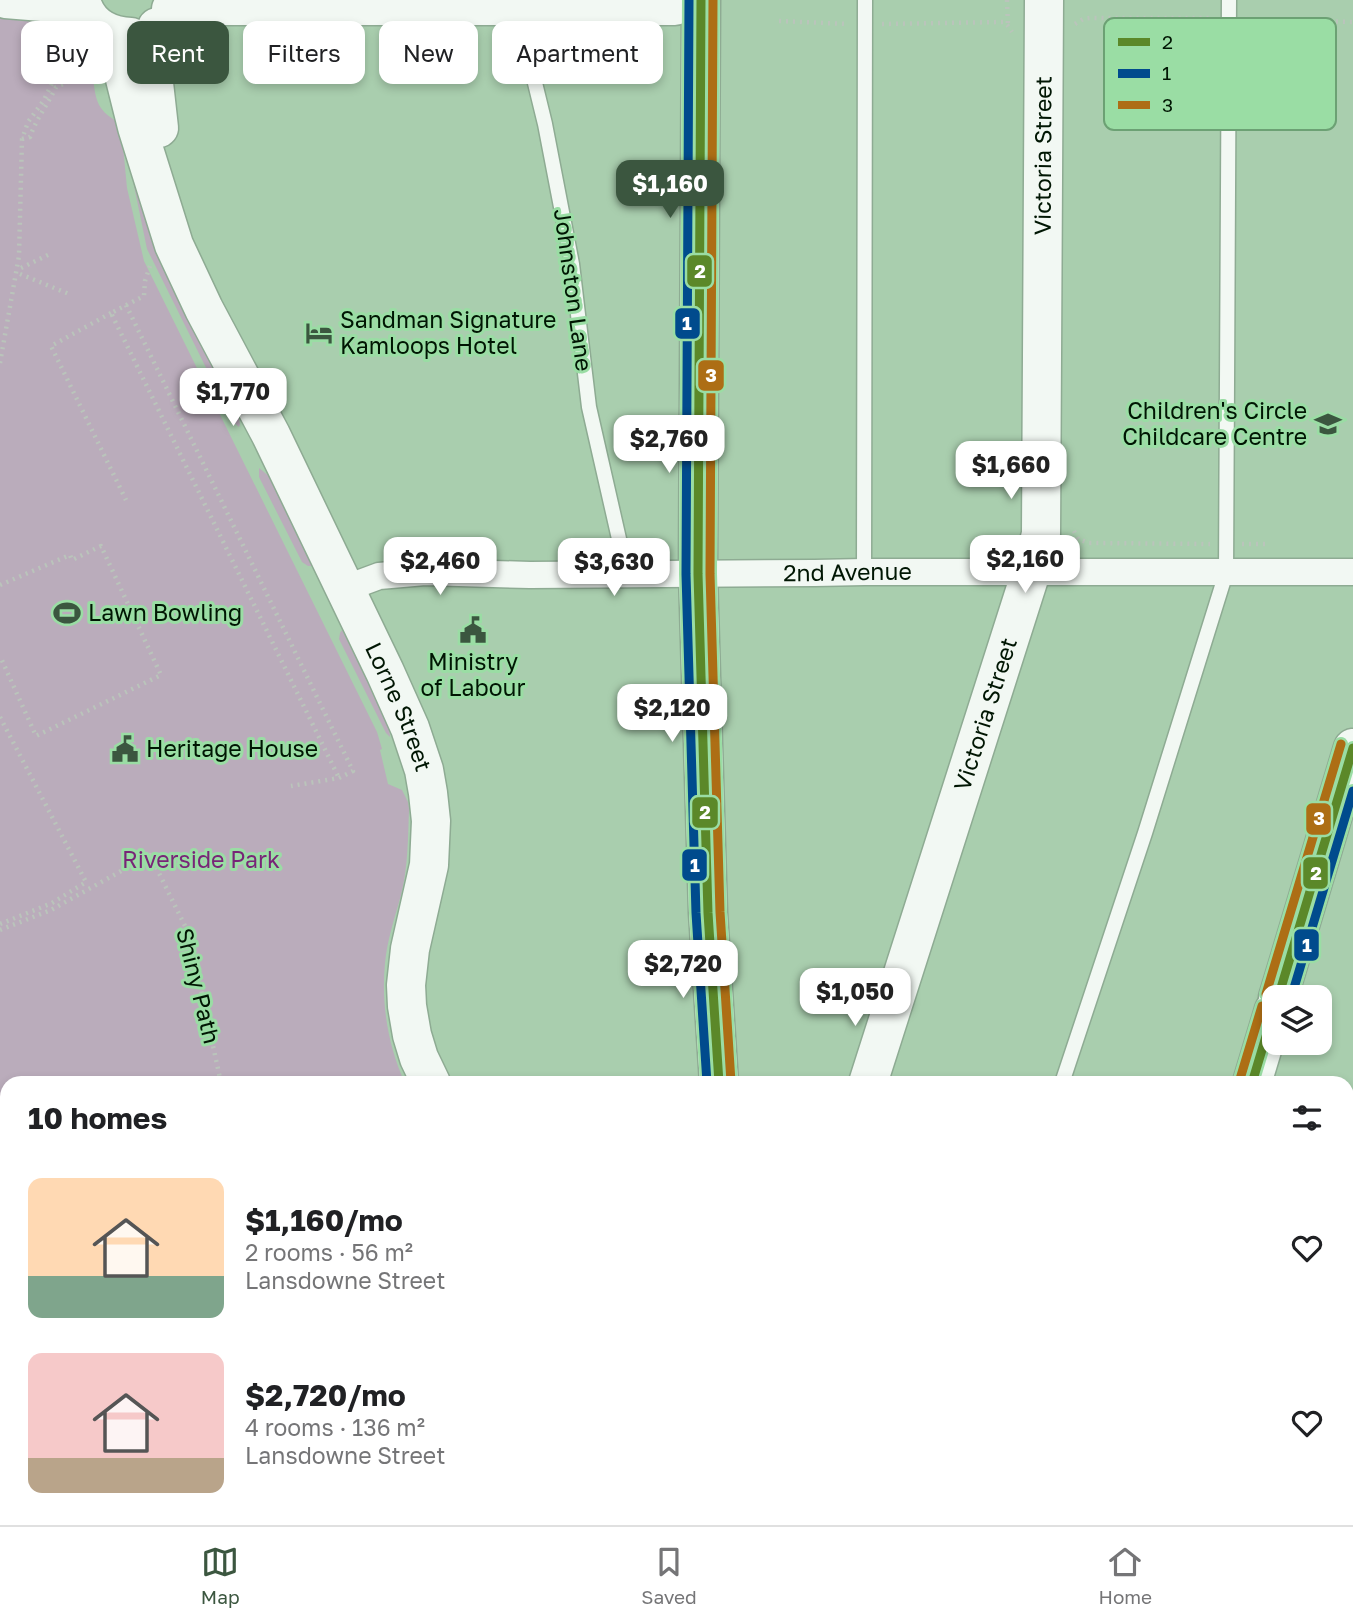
<!DOCTYPE html>
<meta charset="utf-8">
<style>
body{margin:0;font-family:"Golos Text",sans-serif;background:#f6f6f6;color:#202124;height:100vh;display:flex;flex-direction:column;font-size:26px;white-space:nowrap}
*{box-sizing:border-box;margin:0}
p{font-size:23px;color:#757577}
.icon{flex:none;width:38px;height:38px;fill:none;stroke:currentColor;stroke-width:2;stroke-linecap:round;stroke-linejoin:round}
.map{position:relative;flex:1;overflow:hidden}
.drawer{position:absolute;left:0px;top:1076px;width:1354px;height:450px;display:flex;flex-direction:column;background:#fff;border-radius:21px 21px 0 0;box-shadow:0 4px 10px #0003}
.drawer>*{flex:none}
.hud{position:absolute;left:21px;top:21px;width:700px;height:63px;display:flex;gap:14px}
.buttons{position:absolute;left:1262px;top:985px;display:grid;gap:14px}
.buttons a{display:grid;place-items:center;width:70px;height:70px;border-radius:14px;background:#fff;box-shadow:0 4px 10px #0003;font-size:35px}
.price{position:absolute;translate:-50% -60px;padding:0 16px;border-radius:14px;background:#fff;color:#222;font-size:23px;line-height:46px;filter:drop-shadow(0 2px 4px #0008)}
.price::after{content:'';position:absolute;left:50%;top:42px;width:21px;height:16px;margin-left:-10px;background:inherit;clip-path:polygon(0 0,100% 0,50% 100%)}
.price.on{background:#3b563f;color:#fff}
ul{padding:0;list-style:none}
li{display:flex;align-items:center;gap:21px;height:175px;padding:0 28px}
li span{display:grid;place-items:center;flex:none;width:196px;height:140px;border-radius:14px;color:#555}
li>.icon{margin-inline-start:auto}
span .icon{width:84px;height:84px;fill:#fffc;stroke-width:1}
li b{font-size:30px}
h2{display:flex;justify-content:space-between;align-items:center;height:84px;padding:0 28px;font-size:30px}
.pill{padding:0 24px;border-radius:14px;background:#fff;box-shadow:0 4px 10px #0003;font-size:24px;line-height:63px}
.pill.on{background:#3b563f;color:#fff}
.menu{display:flex;justify-content:space-around;align-items:center;height:98px;border-top:2px solid #e0e0e0;background:#fff;font-size:19px;color:#757577}
.menu a{display:grid;justify-items:center;gap:4px}
.menu .on{color:#3b563f}
.map>svg:first-child{display:block}
</style>
<div class="map">
<svg width="1353" height="1525" viewBox="0 0 1353 1525">
<rect width="100%" height="100%" fill="#a9ceae"/>
<!-- green -->
<path fill="#baacbb" d="M0 14 34 16C36 30 45 46 59 51 68 54 77 54 85 61 97 74 91 93 101 108 105 114 111 118 118 122L122 136 127 188 144 261 377 732 382 749 380 750 388 784 402 790 408 802 409 809C408 838 408 867 401 895 395 917 387 940 385 963 381 1004 388 1046 405 1083H7V1519H528L526 1525H0Z
M132 176 238 414 240 424 239 427 233 422 147 249Z
M259 468 270 477 314 566H308L302 562 259 477Z
M342 630 389 725 390 737 386 733 339 639 340 633Z"/>
<g fill="none" stroke-linecap="round" stroke-linejoin="round">
<defs>
<path id="lane" d="M522 8 526 46 545 124 572 264 589 407 627 574
M864 572 865 0
M1062 1083 1145 833 1226 573 1229 0
M417 1525 419 1519"/>
<g id="street">
<path d="M5 5 54 9 90 19"/>
<path id="s1" d="M344 589 379 576 425 572 530 575 815 573 864 572H1353"/>
</g>
<g id="secondary">
<path d="M81 0C87 25 107 36 131 37"/>
<path d="M701 0 698 574 708 913 719 1083"/>
<path d="M171 9 195 6H675L685 0"/>
<path d="M157 27 152 65 159 128"/>
<path id="s2" d="M106 32 122 67 137 127 174 245 204 309 271 435 385 672 410 728 424 770 428 793 431 821 429 865 410 949 406 985 407 1006 412 1035 419 1058 431 1083"/>
<path d="M1278 998 1353 748"/>
<path id="s3" d="M868 1083 1031 572 1041 534 1044 0"/>
<path d="M1252 1083 1274 1010"/>
<path d="M1348 1155H1353"/>
<path d="M721 1525 722 1519"/>
<path d="M1114 1525 1116 1519"/>
</g>
</defs>
<!-- lane casing -->
<use href="#lane" stroke="#8eab93" stroke-width="17"/>
<!-- street casing -->
<use href="#street" stroke="#8eab93" stroke-width="29"/>
<!-- secondary casing -->
<use href="#secondary" stroke="#8eab93" stroke-width="41"/>
<!-- path -->
<path stroke="#bac4bb" stroke-width="4.5" stroke-dasharray="2 5" stroke-linecap="butt" d="M1007 0 1008 26H1009
M1245 19 1353 22
M779 21 848 24
M882 24 1003 22 1008 26 1012 32
M1075 24 1083 19 1090 18H1211
M181 62 210 61
M22 139 30 137C36 119 48 104 56 87L92 72
M150 266 145 281 144 296 111 313 339 778
M21 268 50 254
M20 274 69 294
M126 305 353 771 339 778 291 786
M111 313 51 346 126 500
M0 363 19 256 22 139 28 122 44 100 56 75 62 51V46L57 35
M1074 531 1078 539 1089 543 1210 544
M1242 544H1268
M0 585 70 555 72 560 101 546 161 675 36 736 0 656
M0 717 86 882 52 903 0 924
M0 930 51 910 150 855 189 934 221 1083
M0 1306 5 1305
M64 1519V1521L92 1519
M120 1519 121 1525
M135 1519 136 1525
M193 1519 194 1525
M209 1519V1525"/>
<!-- lane -->
<use href="#lane" stroke="#f2f8f3" stroke-width="14"/>
<!-- street -->
<use href="#street" stroke="#f2f8f3" stroke-width="26"/>
<!-- secondary -->
<use href="#secondary" stroke="#f2f8f3" stroke-width="38"/>
<defs>
<path id="bus-1" d="M701 0 698 574 708 913 719 1083
M1278 998 1353 748
M1252 1083 1274 1010"/>
<path id="bus-2" d="M689 0 686 574 696 913 707 1083
M1291 998 1353 791"/>
<path id="bus-3" d="M713 0 710 574 720 912 731 1082
M1266 994 1341 744
M1240 1079 1262 1006"/>
</defs>
<!-- bus-1 casing -->
<use href="#bus-1" stroke="#9adda4" stroke-width="14"/>
<!-- bus-2 casing -->
<use href="#bus-2" stroke="#9adda4" stroke-width="14"/>
<!-- bus-3 casing -->
<use href="#bus-3" stroke="#9adda4" stroke-width="14"/>
<!-- bus-1 -->
<use href="#bus-1" stroke="#5b8829" stroke-width="9"/>
<!-- bus-2 -->
<use href="#bus-2" stroke="#004b8d" stroke-width="9"/>
<!-- bus-3 -->
<use href="#bus-3" stroke="#ad6e15" stroke-width="9"/>
</g>
<!-- icons -->
<defs>
<symbol id="hotel-bare" viewBox="-9 -9 18 18"><path d="M-6-4.5h1.5V1H6V5H4.5V3h-9V5H-6ZM-4 0a1.8 1.8 0 1 1 3.6 0ZM.5 0V-2.5h3Q6-2.5 6 0Z" fill="#3b563f" stroke="#9adda4" stroke-width="2.5" paint-order="stroke"/></symbol>
<symbol id="school-bare" viewBox="-9 -9 18 18"><path d="M0-5L7-2L0 1L-7-2ZM-4 1L0 2.5L4 1V4Q0 6-4 4Z" fill="#3b563f" stroke="#9adda4" stroke-width="2.5" paint-order="stroke"/></symbol>
<symbol id="stadium-bare" viewBox="-9 -9 18 18"><path d="M0-5a6.5 5 0 1 0 0 10a6.5 5 0 1 0 0-10ZM-3.5-1.8h7v3.6h-7Z" fill="#3b563f" stroke="#9adda4" stroke-width="2.5" paint-order="stroke"/></symbol>
<symbol id="civic-bare" viewBox="-9 -9 18 18"><path d="M-.6-6.5H3V-4.5H.6V-3L4-1V1h2V6H-6V1h2V-1L-.6-3ZM-1.2 2.5V6h2.4V2.5Z" fill="#3b563f" stroke="#9adda4" stroke-width="2.5" paint-order="stroke"/></symbol>
</defs>
<g fill-rule="evenodd">
<use href="#hotel-bare" x="300" y="314" width="38" height="38"/>
<use href="#school-bare" x="1309" y="405" width="38" height="38"/>
<use href="#stadium-bare" x="48" y="594" width="38" height="38"/>
<use href="#civic-bare" x="454" y="611" width="38" height="38"/>
<use href="#civic-bare" x="106" y="730" width="38" height="38"/>
</g>
<g text-anchor="middle" stroke-width="6" stroke-linejoin="round" paint-order="stroke">
<!-- street labels -->
<g font-size="23" fill="#001603" stroke="#9adda4">
<text dy="8" stroke="none"><textPath href="#s3" startOffset="954">Victoria Street</textPath></text>
<text transform="translate(573 290) rotate(82)" y="8">Johnston Lane</text>
<text dy="8" stroke="none"><textPath href="#s1" startOffset="506">2nd Avenue</textPath></text>
<text dy="8" stroke="none"><textPath href="#s2" startOffset="738">Lorne Street</textPath></text>
<text dy="8" stroke="none"><textPath href="#s3" startOffset="387">Victoria Street</textPath></text>
<text transform="translate(198 986) rotate(76)" y="8">Shiny Path</text>
</g>
<!-- poi labels -->
<g font-size="23" fill="#001603" stroke="#9adda4" text-anchor="start">
<text x="340" y="328">Sandman Signature<tspan x="340" dy="26">Kamloops Hotel</tspan></text>
<text x="1307" y="419" text-anchor="end">Children's Circle<tspan x="1307" dy="26">Childcare Centre</tspan></text>
<text x="88" y="621">Lawn Bowling</text>
<text x="473" y="670" text-anchor="middle">Ministry<tspan x="473" dy="26">of Labour</tspan></text>
<text x="146" y="757">Heritage House</text>
</g>
<!-- park labels -->
<g font-size="23" fill="#782577" stroke="#9adda4">
<text x="201" y="868">Riverside Park</text>
</g>
</g>
<!-- legend -->
<rect x="1104" y="18" width="232" height="112" rx="10" fill="#9adda4" stroke="#6ca174" stroke-width="2"/>
<rect x="1118" y="38" width="32" height="8" fill="#5b8829"/>
<rect x="1118" y="69" width="32" height="9" fill="#004b8d"/>
<rect x="1118" y="101" width="32" height="8" fill="#ad6e15"/>
<g font-size="19" fill="#001603">
<text x="1162" y="49">2</text>
<text x="1162" y="80">1</text>
<text x="1162" y="112">3</text>
</g>
<g stroke="#9adda4" stroke-width="2.5">
<rect x="686" y="254" width="27" height="34" rx="7" fill="#5b8829"/>
<rect x="674" y="307" width="27" height="33" rx="7" fill="#004b8d"/>
<rect x="697" y="359" width="28" height="33" rx="7" fill="#ad6e15"/>
<rect x="691" y="796" width="28" height="33" rx="7" fill="#5b8829"/>
<rect x="1305" y="802" width="27" height="34" rx="7" fill="#ad6e15"/>
<rect x="681" y="848" width="27" height="34" rx="7" fill="#004b8d"/>
<rect x="1302" y="856" width="27" height="34" rx="7" fill="#5b8829"/>
<rect x="1293" y="928" width="27" height="34" rx="7" fill="#004b8d"/>
</g>
<g font-size="19" text-anchor="middle" font-weight="bold" fill="#fff">
<text x="700" y="278">2</text>
<text x="687" y="330">1</text>
<text x="711" y="382">3</text>
<text x="705" y="819">2</text>
<text x="1319" y="825">3</text>
<text x="695" y="872">1</text>
<text x="1316" y="880">2</text>
<text x="1307" y="952">1</text>
</g>
</svg>
<div class="buttons">
<a><svg class="icon" aria-label="layers" viewBox="0 0 24 24"><path d="M12 4l9 5-9 5-9-5zM3 14l9 5 9-5"/></svg></a>
</div>
<b class="price on" style="left:670px;top:220px">$1,160</b>
<b class="price" style="left:233px;top:428px">$1,770</b>
<b class="price" style="left:669px;top:475px">$2,760</b>
<b class="price" style="left:1011px;top:501px">$1,660</b>
<b class="price" style="left:1025px;top:595px">$2,160</b>
<b class="price" style="left:440px;top:597px">$2,460</b>
<b class="price" style="left:614px;top:598px">$3,630</b>
<b class="price" style="left:672px;top:744px">$2,120</b>
<b class="price" style="left:683px;top:1000px">$2,720</b>
<b class="price" style="left:855px;top:1028px">$1,050</b>
<div class="hud">
<a class="pill">Buy</a>
<a class="pill on">Rent</a>
<a class="pill">Filters</a>
<a class="pill">New</a>
<a class="pill">Apartment</a>
</div>
<section class="drawer">
<h2>10 homes<svg class="icon" aria-label="filters" viewBox="0 0 24 24"><path d="M4 7h16M4 17h16"/><circle cx="9" cy="7" r="2"/><circle cx="15" cy="17" r="2"/></svg></h2>
<ul>
<li><span style="background:linear-gradient(#ffd9b3 70%,#7fa58c 0)"><svg class="icon" aria-label="home" viewBox="0 0 24 24"><path d="M3 11l9-7 9 7M6 9v11h12V9"/></svg></span><div><b>$1,160/mo</b><p>2 rooms · 56 m²</p><p>Lansdowne Street</p></div><svg class="icon" aria-label="heart" viewBox="0 0 24 24"><path d="M12 20l-8-8c-3-5 5-10 8-4 3-6 11-1 8 4z"/></svg></li>
<li><span style="background:linear-gradient(#f6c9c9 75%,#b9a48a 0)"><svg class="icon" aria-label="home" viewBox="0 0 24 24"><path d="M3 11l9-7 9 7M6 9v11h12V9"/></svg></span><div><b>$2,720/mo</b><p>4 rooms · 136 m²</p><p>Lansdowne Street</p></div><svg class="icon" aria-label="heart" viewBox="0 0 24 24"><path d="M12 20l-8-8c-3-5 5-10 8-4 3-6 11-1 8 4z"/></svg></li>
</ul>
</section>
</div>
<nav class="menu">
<a class="on"><svg class="icon" aria-label="map" viewBox="0 0 24 24"><path d="M3 6l6-2 6 2 6-2v14l-6 2-6-2-6 2zM9 4v14M15 6v14"/></svg>Map</a>
<a><svg class="icon" aria-label="saved" viewBox="0 0 24 24"><path d="M7 4h10v16l-5-4-5 4z"/></svg>Saved</a>
<a><svg class="icon" aria-label="home" viewBox="0 0 24 24"><path d="M3 11l9-7 9 7M6 9v11h12V9"/></svg>Home</a>
</nav>
